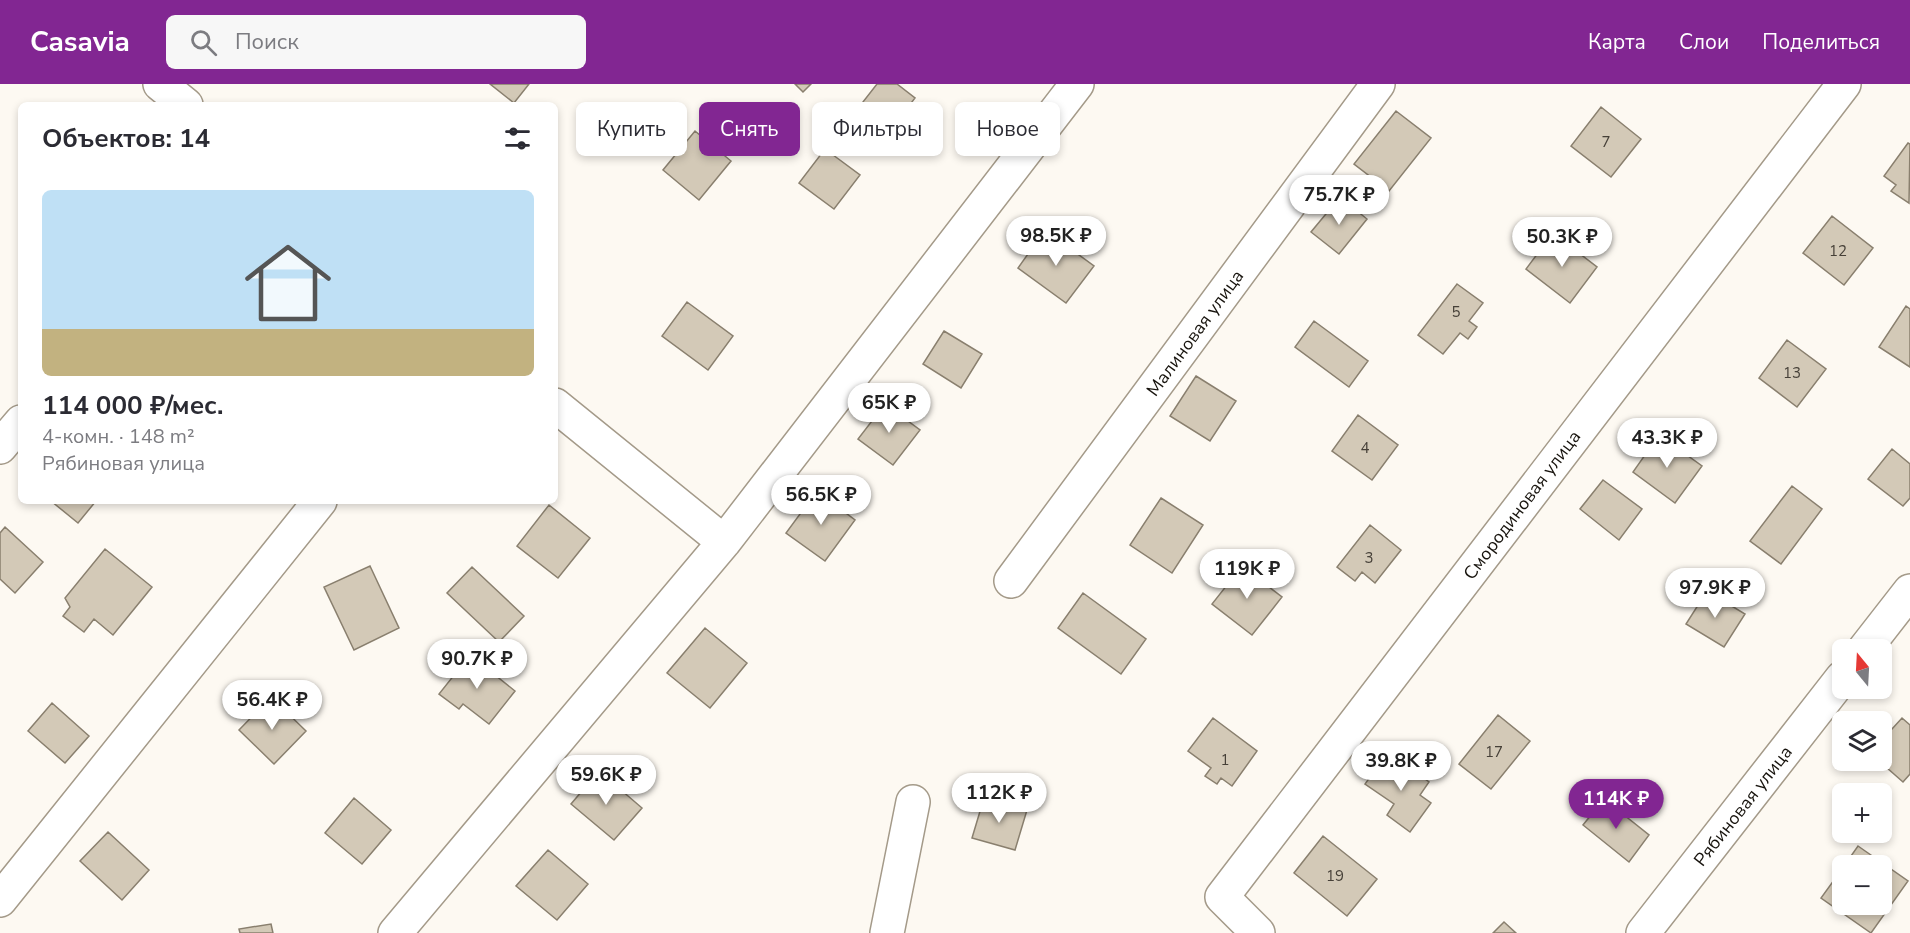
<!DOCTYPE html>
<html lang="ru">
<meta charset="utf-8">
<style>
body{margin:0;font-family:"Nunito Sans",sans-serif;background:#f7f7f7;color:#2b2b33;height:100vh;display:flex;flex-direction:column;font-size:22px;white-space:nowrap}
*{box-sizing:border-box;margin:0}
p{font-size:20px;color:#7c7c81}
.icon{flex:none;width:33px;height:33px;fill:none;stroke:currentColor;stroke-width:2;stroke-linecap:round;stroke-linejoin:round}
.map{position:relative;flex:1;overflow:hidden}
.details{position:absolute;left:18px;top:18px;width:540px;height:402px;display:flex;flex-direction:column;background:#fff;border-radius:9px;box-shadow:0 3px 9px #0003}
.details>*{flex:none}
.top-card{position:absolute;left:576px;top:18px;width:570px;height:54px;display:flex;gap:12px}
.needle{width:39px;rotate:342deg}
.controls{position:absolute;left:1832px;top:555px;display:grid;gap:12px}
.controls a{display:grid;place-items:center;width:60px;height:60px;border-radius:9px;background:#fff;box-shadow:0 3px 9px #0003;font-size:30px}
.price{position:absolute;translate:-50% -51px;padding:0 14px;border-radius:21px;background:#fff;color:#222;font-size:20px;line-height:39px;filter:drop-shadow(0 2px 3px #0008)}
.price::after{content:'';position:absolute;left:50%;top:36px;width:18px;height:14px;margin-left:-9px;background:inherit;clip-path:polygon(0 0,100% 0,50% 100%)}
.price.current{background:#822692;color:#fff}
ul{padding:0;list-style:none}
li{display:grid;align-content:center;gap:12px;height:318px;padding:0 24px}
li span{display:grid;place-items:center;height:186px;border-radius:9px;color:#555}
li>.icon{margin-inline-start:auto}
span .icon{width:108px;height:108px;fill:#fffc;stroke-width:1}
li b{font-size:26px}
h2{display:flex;justify-content:space-between;align-items:center;height:72px;padding:0 24px;font-size:26px}
.chip{padding:0 21px;border-radius:9px;background:#fff;box-shadow:0 3px 9px #0003;font-size:21px;line-height:54px}
.chip.current{background:#822692;color:#fff}
header{display:flex;align-items:center;gap:36px;box-sizing:border-box;height:84px;padding:0 30px;background:#822692;color:#fff}
header strong{font-size:28px}
nav{display:flex;gap:33px;margin-inline-start:auto;font-size:21px}
.search{width:420px;height:54px;background:#f7f7f7;display:flex;align-items:center;gap:15px;box-sizing:border-box;padding:0 21px;border-radius:9px;color:#7c7c81;font-size:22px}
.map>svg:first-child{display:block}
</style>
<header>
<strong>Casavia</strong>
<div class="search"><svg class="icon" aria-label="search" viewBox="0 0 24 24"><circle cx="10" cy="10" r="6"/><path d="M15 15l6 6"/></svg>Поиск</div>
<nav><a>Карта</a><a>Слои</a><a>Поделиться</a></nav>
</header>
<div class="map">
<svg width="1910" height="849" viewBox="0 0 1910 849">
<rect width="100%" height="100%" fill="#fdf9f2"/>
<!-- building -->
<path fill="#d3c9b7" stroke="#897f6e" stroke-width="1.5" d="M490 0H529L514 19Z
M795 0H811L803 8Z
M877 0H897L915 14 890 47 859 23Z
M1601 23 1641 55 1611 93 1571 62Z
M1396 27 1431 54 1389 107 1354 80Z
M695 47 731 77 699 116 663 86Z
M1908 59 1910 60 1909 119 1891 107 1896 101 1884 92Z
M825 65 860 91 834 125 799 99Z
M1340 113 1367 135 1339 170 1311 148Z
M1832 132 1873 164 1844 201 1803 169Z
M1045 146 1094 182 1066 219 1018 184Z
M1553 149 1597 183 1570 219 1526 185Z
M1457 200 1483 219 1469 237 1477 243 1468 255 1460 249 1443 270 1418 251Z
M687 218 733 252 708 286 662 252Z
M1906 222 1910 225V283L1879 263Z
M1314 237 1368 277 1349 303 1295 263Z
M944 247 982 270 961 304 923 280Z
M1787 256 1826 285 1797 323 1759 294Z
M1196 292 1236 317 1210 357 1170 332Z
M885 320 920 346 893 381 858 355Z
M1358 331 1398 361 1372 396 1332 367Z
M1659 351 1702 382 1675 419 1633 388Z
M1892 365 1910 380V414L1903 422 1868 395Z
M1603 396 1642 425 1619 456 1580 425Z
M1792 402 1822 425 1781 480 1750 457Z
M817 407 855 436 825 477 786 449Z
M1161 414 1203 441 1172 489 1130 461Z
M51 417H96L78 439Z
M549 421 590 454 558 494 517 462Z
M1370 441 1401 466 1375 499 1362 488 1355 497 1337 483Z
M5 443 43 478 15 509 0 495V449Z
M105 465 152 503 113 551 94 535 84 548 63 532 70 523 65 514Z
M370 482 399 544 354 566 324 503Z
M1242 482 1282 513 1252 551 1212 520Z
M472 483 524 532 499 558 447 509Z
M1707 507 1745 530 1724 563 1686 540Z
M1083 509 1146 555 1121 590 1058 544Z
M705 544 747 579 710 624 667 589Z
M470 571 515 607 489 640 463 620 459 625 439 610Z
M271 613 306 647 274 680 239 646Z
M52 619 89 652 65 679 28 647Z
M1498 631 1530 657 1491 705 1459 680Z
M1213 634 1257 667 1232 702 1221 694 1217 700 1205 692 1211 684 1188 667Z
M1902 634 1910 641V690L1903 698 1878 676H1881V657Z
M1394 672 1429 698 1420 711 1431 719 1410 748 1387 731 1394 720 1365 700 1378 682 1385 686Z
M599 687 642 724 614 756 571 720Z
M354 714 391 746 362 780 325 749Z
M984 714 1027 726 1015 766 972 754Z
M1604 715 1649 751 1629 778 1583 741Z
M108 748 149 786 122 816 80 777Z
M1323 752 1377 795 1347 832 1294 789Z
M1858 762 1908 797 1871 849 1821 814 1842 785V820H1881V782H1844Z
M548 766 588 800 557 836 516 802Z
M1504 838 1516 849H1493Z
M271 840 273 849H240L239 845Z"/>
<g fill="none" stroke-linecap="round" stroke-linejoin="round">
<defs>
<path id="minor" d="M160 0 186 21
M555 321 724 458
M0 363 21 338
M1011 497 1378 0
M1864 566 1910 507
M0 816 320 417
M395 849 724 458 1077 0
M887 849 913 718
M1258 849 1222 813 1844 0
M1643 849 1842 594"/>
</defs>
<!-- minor casing -->
<use href="#minor" stroke="#a49a89" stroke-width="36"/>
<!-- minor -->
<use href="#minor" stroke="#fff" stroke-width="33"/>
</g>
<g text-anchor="middle" stroke-width="5" stroke-linejoin="round" paint-order="stroke">
<!-- number labels -->
<g font-size="15" fill="#464038">
<text x="1606" y="63">7</text>
<text x="1838" y="172">12</text>
<text x="1456" y="233">5</text>
<text x="1792" y="294">13</text>
<text x="1365" y="369">4</text>
<text x="1369" y="479">3</text>
<text x="1494" y="673">17</text>
<text x="1225" y="681">1</text>
<text x="1335" y="797">19</text>
</g>
<!-- street labels -->
<g font-size="18" fill="#17130d" stroke="#fff">
<text transform="translate(1195 249) rotate(-54)" y="6">Малиновая улица</text>
<text transform="translate(1522 421) rotate(-53)" y="6">Смородиновая улица</text>
<text transform="translate(1743 722) rotate(-52)" y="6">Рябиновая улица</text>
</g>
</g>
</svg>
<div class="controls">
<a><svg class="needle" viewBox="-14 -14 28 28"><path d="M0-13l5 13h-10z" fill="#e53935"/><path d="M0 13l5-13h-10z" fill="#7c7c81"/></svg></a>
<a><svg class="icon" aria-label="layers" viewBox="0 0 24 24"><path d="M12 4l9 5-9 5-9-5zM3 14l9 5 9-5"/></svg></a>
<a>+</a>
<a>−</a>
</div>
<b class="price" style="left:1339px;top:142px">75.7K ₽</b>
<b class="price" style="left:1056px;top:183px">98.5K ₽</b>
<b class="price" style="left:1562px;top:184px">50.3K ₽</b>
<b class="price" style="left:889px;top:350px">65K ₽</b>
<b class="price" style="left:1667px;top:385px">43.3K ₽</b>
<b class="price" style="left:821px;top:442px">56.5K ₽</b>
<b class="price" style="left:1247px;top:516px">119K ₽</b>
<b class="price" style="left:1715px;top:535px">97.9K ₽</b>
<b class="price" style="left:477px;top:606px">90.7K ₽</b>
<b class="price" style="left:272px;top:647px">56.4K ₽</b>
<b class="price" style="left:1401px;top:708px">39.8K ₽</b>
<b class="price" style="left:606px;top:722px">59.6K ₽</b>
<b class="price" style="left:999px;top:740px">112K ₽</b>
<b class="price current" style="left:1616px;top:746px">114K ₽</b>
<div class="top-card">
<a class="chip">Купить</a>
<a class="chip current">Снять</a>
<a class="chip">Фильтры</a>
<a class="chip">Новое</a>
</div>
<section class="details">
<h2>Объектов: 14<svg class="icon" aria-label="filters" viewBox="0 0 24 24"><path d="M4 7h16M4 17h16"/><circle cx="9" cy="7" r="2"/><circle cx="15" cy="17" r="2"/></svg></h2>
<ul>
<li><span style="background:linear-gradient(#bfe0f5 75%,#c2b280 0)"><svg class="icon" aria-label="home" viewBox="0 0 24 24"><path d="M3 11l9-7 9 7M6 9v11h12V9"/></svg></span><div><b>114 000 ₽/мес.</b><p>4-комн. · 148 m²</p><p>Рябиновая улица</p></div></li>
</ul>
</section>
</div>
